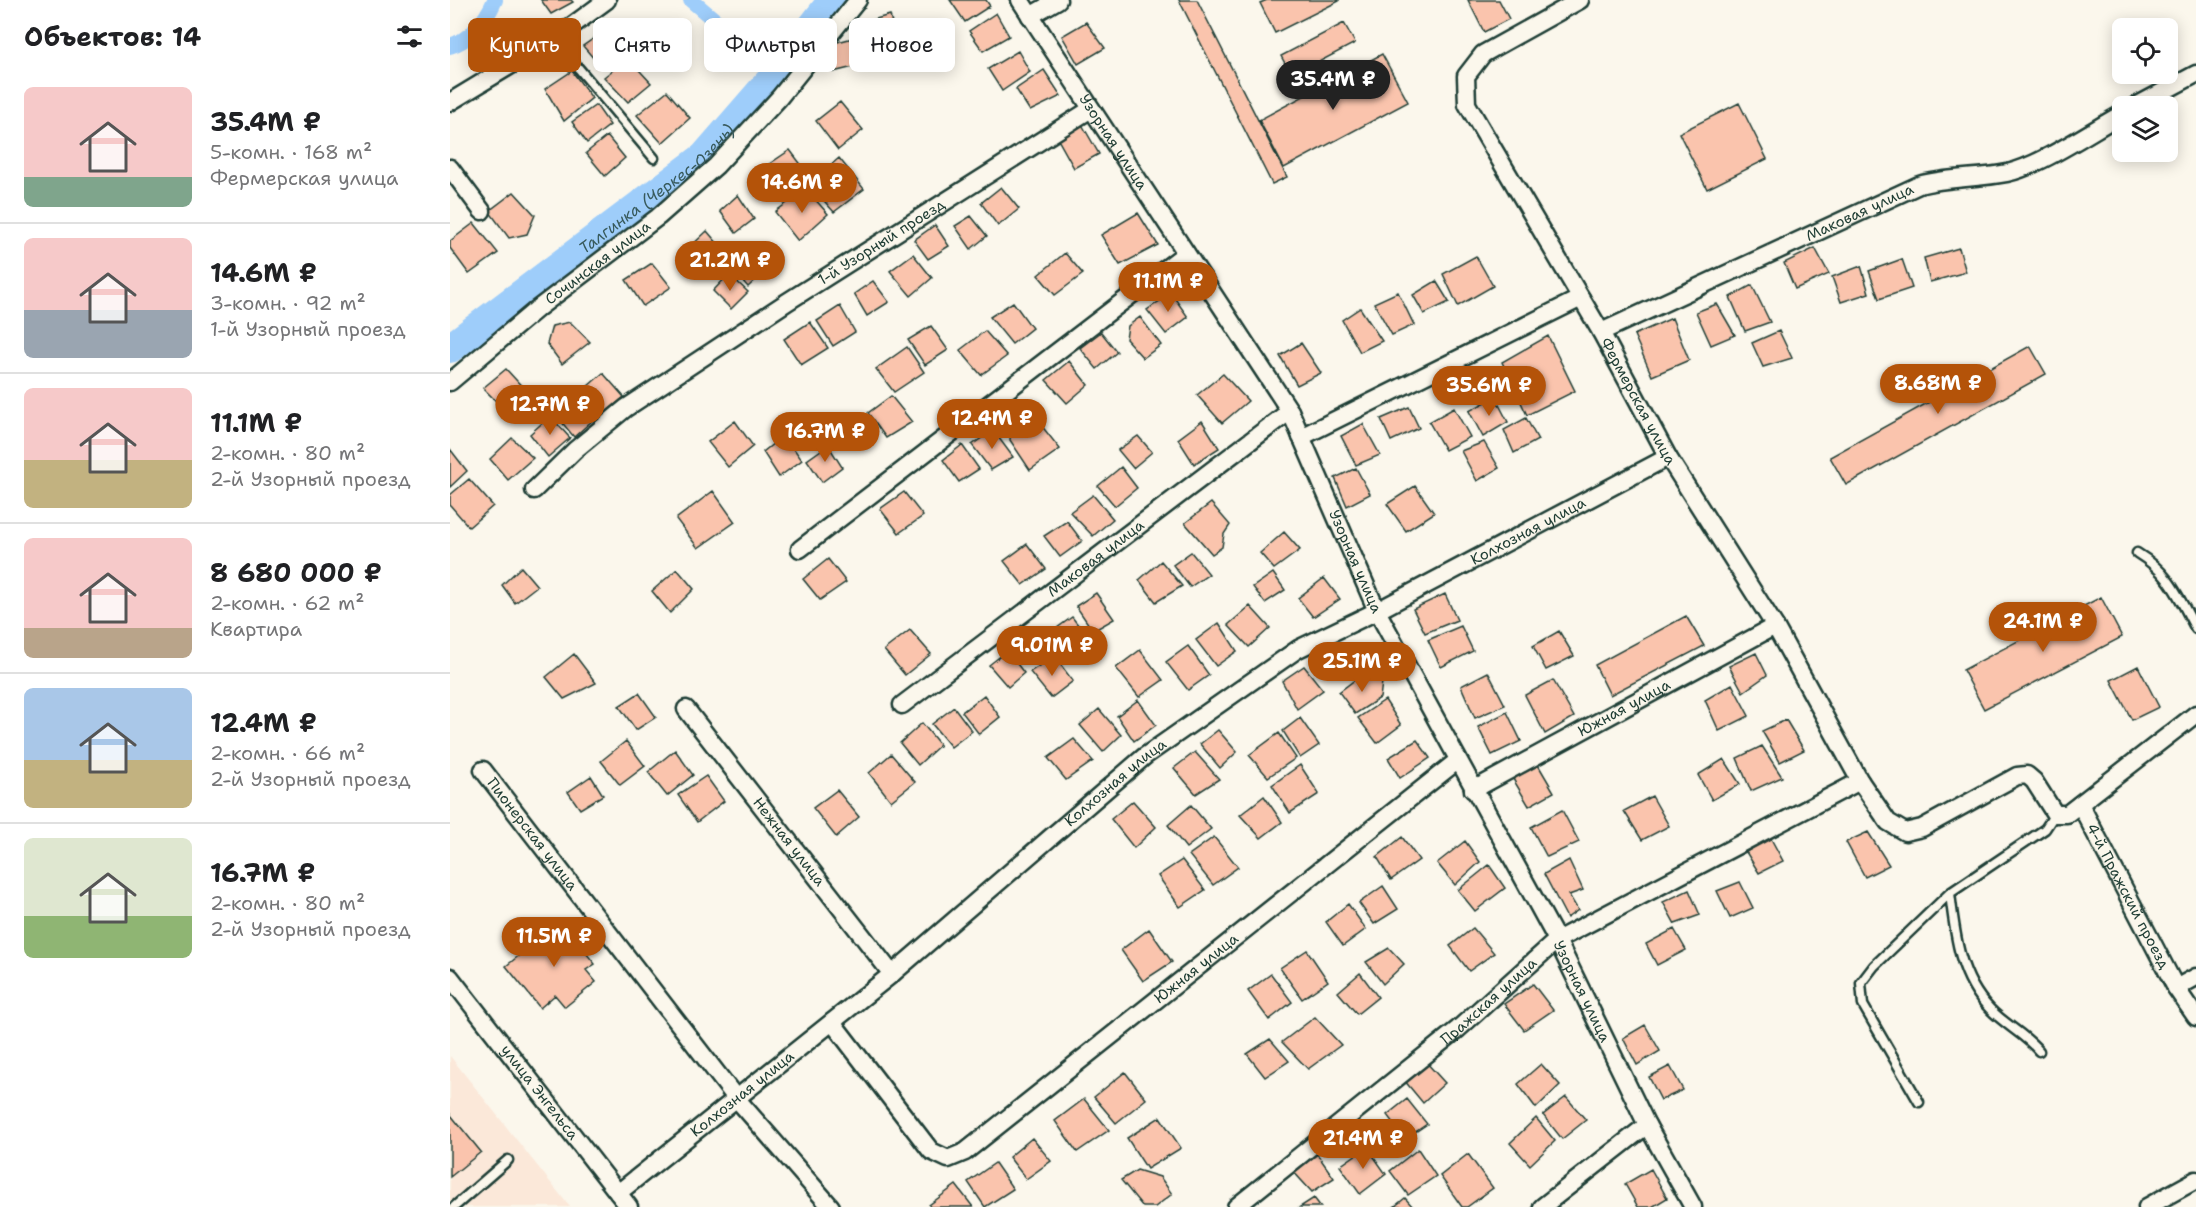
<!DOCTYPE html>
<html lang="ru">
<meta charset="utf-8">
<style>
body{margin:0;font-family:"Shantell Sans",sans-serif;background:#f6f6f6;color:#202124;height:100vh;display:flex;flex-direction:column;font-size:22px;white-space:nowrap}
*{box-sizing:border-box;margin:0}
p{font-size:20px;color:#757577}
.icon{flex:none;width:33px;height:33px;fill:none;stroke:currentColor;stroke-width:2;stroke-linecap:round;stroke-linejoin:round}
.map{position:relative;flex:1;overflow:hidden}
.details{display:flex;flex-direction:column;background:#fff;width:450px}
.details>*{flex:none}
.top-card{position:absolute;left:18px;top:18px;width:570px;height:54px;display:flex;gap:12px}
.buttons{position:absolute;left:1662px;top:18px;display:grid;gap:12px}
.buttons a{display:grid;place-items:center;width:66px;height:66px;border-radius:9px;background:#fff;box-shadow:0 3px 15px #0003;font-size:30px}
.price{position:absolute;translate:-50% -51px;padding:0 14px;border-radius:21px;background:#b45309;color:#fff;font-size:20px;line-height:39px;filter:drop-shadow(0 2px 3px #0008)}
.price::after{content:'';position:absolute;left:50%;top:36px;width:18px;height:14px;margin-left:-9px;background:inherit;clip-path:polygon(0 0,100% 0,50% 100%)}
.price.selected{background:#222;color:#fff}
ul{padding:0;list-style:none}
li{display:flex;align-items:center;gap:18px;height:150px;padding:0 24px}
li+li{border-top:2px solid #e0e0e0}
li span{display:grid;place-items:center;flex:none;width:168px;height:120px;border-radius:9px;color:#555}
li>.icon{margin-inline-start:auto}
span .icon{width:72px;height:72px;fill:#fffc;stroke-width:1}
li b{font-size:26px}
h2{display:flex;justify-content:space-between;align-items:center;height:72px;padding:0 24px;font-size:26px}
.chip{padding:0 21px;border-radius:9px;background:#fff;box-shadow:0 3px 15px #0003;font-size:21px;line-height:54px}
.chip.selected{background:#b45309;color:#fff}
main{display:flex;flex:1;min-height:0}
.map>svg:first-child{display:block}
</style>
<main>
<section class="details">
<h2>Объектов: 14<svg class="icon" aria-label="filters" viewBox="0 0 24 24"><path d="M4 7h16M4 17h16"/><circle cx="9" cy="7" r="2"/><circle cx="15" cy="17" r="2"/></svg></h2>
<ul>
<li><span style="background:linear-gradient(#f6c9c9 75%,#7fa58c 0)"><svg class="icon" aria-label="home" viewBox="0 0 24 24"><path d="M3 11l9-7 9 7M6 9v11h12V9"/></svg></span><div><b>35.4M ₽</b><p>5-комн. · 168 m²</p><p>Фермерская улица</p></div></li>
<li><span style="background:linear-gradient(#f6c9c9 60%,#9aa5b1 0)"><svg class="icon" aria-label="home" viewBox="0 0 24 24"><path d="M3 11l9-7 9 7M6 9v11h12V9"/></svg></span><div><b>14.6M ₽</b><p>3-комн. · 92 m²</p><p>1-й Узорный проезд</p></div></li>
<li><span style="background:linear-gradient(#f6c9c9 60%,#c2b280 0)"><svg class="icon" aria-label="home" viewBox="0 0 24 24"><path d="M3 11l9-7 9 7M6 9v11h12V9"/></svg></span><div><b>11.1M ₽</b><p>2-комн. · 80 m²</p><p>2-й Узорный проезд</p></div></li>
<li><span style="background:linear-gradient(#f6c9c9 75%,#b9a48a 0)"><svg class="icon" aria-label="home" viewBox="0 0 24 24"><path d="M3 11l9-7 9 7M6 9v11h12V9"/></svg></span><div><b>8 680 000 ₽</b><p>2-комн. · 62 m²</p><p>Квартира</p></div></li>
<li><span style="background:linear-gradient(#a9c7e8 60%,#c2b280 0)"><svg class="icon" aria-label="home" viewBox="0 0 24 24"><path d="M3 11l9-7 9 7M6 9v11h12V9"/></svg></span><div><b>12.4M ₽</b><p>2-комн. · 66 m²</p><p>2-й Узорный проезд</p></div></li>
<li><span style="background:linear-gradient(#dfe7d0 65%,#8fb573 0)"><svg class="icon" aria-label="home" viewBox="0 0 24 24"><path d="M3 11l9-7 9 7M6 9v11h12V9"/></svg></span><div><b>16.7M ₽</b><p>2-комн. · 80 m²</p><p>2-й Узорный проезд</p></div></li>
</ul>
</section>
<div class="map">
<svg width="1746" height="1207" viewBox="0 0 1746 1207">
<rect width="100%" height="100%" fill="#fbf7ec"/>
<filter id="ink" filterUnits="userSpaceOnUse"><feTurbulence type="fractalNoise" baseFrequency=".0167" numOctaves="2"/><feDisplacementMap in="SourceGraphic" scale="12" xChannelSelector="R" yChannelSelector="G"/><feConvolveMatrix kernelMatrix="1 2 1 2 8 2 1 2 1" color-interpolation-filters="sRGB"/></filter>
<g filter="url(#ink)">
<!-- built -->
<path fill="#fbe8d9" d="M0 1056 120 1207H0Z"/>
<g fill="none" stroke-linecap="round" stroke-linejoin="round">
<!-- canal -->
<path stroke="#9ecdfa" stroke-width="16" d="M241 0 327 73
M0 46C22 39 36 20 45 0"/>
<!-- river -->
<path stroke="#9ecdfa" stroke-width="30" id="s1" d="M0 348 254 157 327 73 383 0"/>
</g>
<!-- building -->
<path fill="#fac4ad" stroke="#1f3d34" stroke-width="1.5" d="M91 0H121L123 2 101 14Z
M500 0H536L540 6 515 22Z
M729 0H747L837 177 822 184Z
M817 0H889V1L825 33 810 3Z
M1018 0H1049L1059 19 1034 32Z
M546 13 559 36 533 51 519 31Z
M440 15 448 49 415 57 408 24Z
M636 22 655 48 628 64 612 36Z
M894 23 905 43 842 76 831 56Z
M153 32 170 52 151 67 133 46Z
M403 38 412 65 383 72 376 45Z
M568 51 580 72 552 91 538 69Z
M932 54 958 102 834 168 809 120Z
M178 58 201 83 178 102 154 77Z
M594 70 611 96 580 111 566 89Z
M122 71 142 98 114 121 95 89Z
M217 91 240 118 212 143 187 115Z
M390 102 413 130 388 150 366 121Z
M1289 103 1317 159 1257 189 1229 133Z
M146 105 160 125 137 143 122 122Z
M630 121 649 154 624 168 605 134Z
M157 136 175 158 155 176 136 153Z
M340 150 359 175 326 200 309 171Z
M389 158 414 189 384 212 359 184Z
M551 187 569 209 548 226 531 203Z
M356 189 378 214 348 241 325 212Z
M64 192 85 215 77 234 59 238 39 211Z
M288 195 304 219 286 233 270 211Z
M688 213 708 245 670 265 651 235Z
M521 216 537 236 521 249 505 226Z
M24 223 48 253 19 274 0 248V241Z
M485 225 499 246 478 259 464 240Z
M257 231 274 251 254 269 237 250Z
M1365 248 1379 274 1345 289 1334 263Z
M1509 248 1516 272 1480 282 1474 258Z
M300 253 315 271 298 287 283 270Z
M615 253 633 274 605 295 588 275Z
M463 254 482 278 461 296 440 271Z
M1026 256 1043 286 1008 306 993 274Z
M1452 259 1462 288 1429 299 1419 271Z
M202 263 221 287 193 306 176 280Z
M1411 266 1419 293 1391 302 1382 277Z
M279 274 298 292 281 309 263 291Z
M423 281 439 302 417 316 404 294Z
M986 281 999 302 974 314 963 295Z
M1302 285 1320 322 1295 331 1280 297Z
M948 292 964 325 942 335 924 303Z
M721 293 738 317 716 334 697 310Z
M563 302 582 328 562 344 540 317Z
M1267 304 1285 335 1261 345 1246 312Z
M390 306 405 332 383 346 367 321Z
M910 308 932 341 910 352 892 320Z
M690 317 711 345 693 358 676 339 678 326Z
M1222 318 1239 360 1202 376 1184 335Z
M120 322 140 342 112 364 97 344 102 326Z
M360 322 378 348 351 365 334 339Z
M481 326 498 350 475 365 458 340Z
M535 331 557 356 531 375 510 350Z
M1329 331 1342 358 1313 367 1302 343Z
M651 332 667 352 647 369 630 348Z
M1098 336 1125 391 1077 415 1052 362Z
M851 343 871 373 847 385 830 356Z
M1580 346 1596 374 1396 485 1380 457Z
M457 347 474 372 444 392 426 369Z
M619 361 638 385 617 403 596 380Z
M56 369 77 392 56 411 33 388Z
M153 373 174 397 151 416 130 393Z
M773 374 798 401 772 423 747 395Z
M126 396 145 418 124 437 105 414Z
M441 396 462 422 436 438 418 413Z
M1045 397 1058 422 1033 437 1019 411Z
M959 407 969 428 941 441 931 419Z
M1004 408 1020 437 995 450 979 422Z
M100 416 120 438 98 457 80 434Z
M562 416 587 420 610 449 580 470 560 440Z
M1076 418 1088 440 1064 453 1054 430Z
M285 421 303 446 278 467 258 442Z
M752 421 769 448 744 464 728 439Z
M913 424 930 455 906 465 891 436Z
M543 430 563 457 541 470 522 445Z
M334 435 352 460 329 477 313 452Z
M688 436 702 452 683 468 668 450Z
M62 438 83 458 58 480 40 459Z
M1034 442 1049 468 1027 481 1011 451Z
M378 445 392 467 372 482 357 460Z
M512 445 529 469 509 482 493 460Z
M0 449 17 471 0 487Z
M671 467 687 488 665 506 648 486Z
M906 468 920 494 897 506 885 478Z
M19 479 43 506 19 527 0 505V495Z
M965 486 984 513 956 531 937 504Z
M263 491 285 522 248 548 226 519Z
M454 492 473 516 449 533 430 509Z
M643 495 663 519 643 536 620 512Z
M761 503 780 525 774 534 772 547 762 554 735 523Z
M617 521 632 541 610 557 594 536Z
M834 532 850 550 824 569 810 553Z
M577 544 596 569 573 585 554 561Z
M741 552 759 574 740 587 723 565Z
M378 559 396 582 370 600 353 579Z
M711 561 732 586 706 602 689 580Z
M71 567 87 586 65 603 52 585Z
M227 569 244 589 220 613 202 591Z
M823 573 835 590 815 603 803 587Z
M874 578 890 599 863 617 848 598Z
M646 593 664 619 643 631 626 606Z
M995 594 1007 620 975 633 963 609Z
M1651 597 1672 637 1534 709 1513 670Z
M800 606 820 628 799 647 778 625Z
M1236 616 1254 646 1160 695 1145 665Z
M622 617 639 639 615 656 599 634Z
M769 623 787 651 766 666 746 640Z
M1011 626 1023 651 991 667 978 640Z
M460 630 481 654 455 675 434 650Z
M1109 631 1124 656 1096 670 1083 646Z
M738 646 759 675 738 690 716 662Z
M690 650 713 680 689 697 666 668Z
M557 651 574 673 558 687 539 665Z
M1306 653 1317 675 1293 692 1279 666Z
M124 654 146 683 114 699 96 677Z
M604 656 623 681 601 698 580 672Z
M854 666 873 690 847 709 832 681Z
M1688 666 1709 707 1682 720 1661 680Z
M1038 672 1055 705 1025 718 1011 686Z
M914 673 932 682 930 698 905 714 889 692Z
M1103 680 1124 717 1095 734 1075 695Z
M1282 684 1299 716 1269 731 1255 700Z
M189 693 206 717 186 730 169 706Z
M534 695 550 717 529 734 512 712Z
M688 700 706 725 684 741 667 716Z
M935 700 951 725 927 743 908 718Z
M504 707 522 731 501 747 482 724Z
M649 709 671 735 653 752 630 725Z
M1057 712 1071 741 1042 755 1028 727Z
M850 718 869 745 850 758 833 731Z
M1336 720 1354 750 1330 762 1312 731Z
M472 723 490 745 468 765 450 743Z
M768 730 787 752 770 768 750 744Z
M829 733 846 758 818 777 799 755Z
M624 739 643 761 616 780 598 758Z
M967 740 980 758 950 778 938 758Z
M176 741 195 766 170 785 151 761Z
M1312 746 1332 777 1301 791 1287 758Z
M225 750 243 775 217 796 198 772Z
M745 752 769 779 746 794 724 768Z
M441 754 465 782 441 801 419 773Z
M1274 759 1290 784 1262 800 1248 775Z
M1087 763 1104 792 1079 806 1063 779Z
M850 765 869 794 840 813 822 785Z
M141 776 153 795 130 809 118 792Z
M256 776 274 801 247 822 228 795Z
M387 790 409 817 386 837 363 808Z
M814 796 832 822 811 838 790 815Z
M1202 796 1219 826 1192 840 1174 811Z
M683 801 706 827 684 848 661 819Z
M741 805 761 829 736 848 718 825Z
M1112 810 1129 842 1097 857 1081 827Z
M1418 832 1439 865 1415 877 1396 842Z
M764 837 788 867 763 885 739 855Z
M952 837 969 860 941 880 927 857Z
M1320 837 1333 861 1309 873 1296 852Z
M1015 841 1030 862 1005 885 987 863Z
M732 860 755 890 730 907 708 876Z
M1119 860 1133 890 1119 895 1128 910 1117 918 1094 874Z
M1039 865 1055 888 1025 911 1008 890Z
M1290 882 1303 908 1280 918 1267 891Z
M933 886 948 909 924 924 909 903Z
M1239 890 1250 915 1225 924 1213 902Z
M898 904 916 929 893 946 876 922Z
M111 922 145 964 136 970 146 982 115 1007 105 995 90 1008 56 966Z
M1023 928 1044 953 1019 971 1000 946Z
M699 929 722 962 693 981 671 950Z
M1224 929 1236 950 1207 965 1196 944Z
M939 948 954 964 933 984 916 962Z
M857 950 878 981 852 999 830 968Z
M910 973 928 997 907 1014 888 992Z
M821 974 842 1002 819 1020 798 991Z
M1083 984 1103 1010 1074 1030 1054 1004Z
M865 1017 891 1045 858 1069 832 1042Z
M1195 1025 1210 1051 1187 1065 1173 1038Z
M820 1039 839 1061 815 1077 797 1054Z
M975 1061 995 1083 973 1103 954 1080Z
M1091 1064 1110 1085 1086 1108 1068 1084Z
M1220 1066 1233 1090 1211 1100 1199 1077Z
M675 1072 696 1099 666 1123 644 1097Z
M1116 1097 1136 1120 1112 1139 1093 1115Z
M634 1099 659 1130 627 1152 605 1121Z
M957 1099 977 1124 955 1139 937 1115Z
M0 1114 31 1152 0 1177Z
M710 1117 731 1148 697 1169 677 1138Z
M1086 1118 1105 1141 1080 1165 1060 1143Z
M582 1138 601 1161 576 1179 559 1157Z
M917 1147 936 1174 910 1194 890 1166Z
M968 1149 986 1176 958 1195 940 1171Z
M865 1151 884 1178 862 1192 841 1169Z
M1018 1154 1043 1188 1017 1207H1012L990 1176Z
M545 1163 563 1189 535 1207 518 1182Z
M1201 1169 1217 1198 1202 1207H1188L1175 1184Z
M687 1170 710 1177 722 1194 705 1207H693L671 1180Z
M506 1185 523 1207H480L479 1205Z
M864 1198 871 1207H850Z
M955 1198 963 1207H944Z"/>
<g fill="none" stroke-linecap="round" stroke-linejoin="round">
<defs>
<path id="lane" d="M104 39 204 158
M1687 553C1720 573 1728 596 1746 629
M1500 893C1505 934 1509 977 1540 1009 1555 1025 1575 1034 1589 1051
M1469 1102 1413 1005 1411 983 1424 966 1500 893 1595 829 1605 814
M4 1207 58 1160"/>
<g id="street">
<path id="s2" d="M570 0 840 411 927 611 1107 940 1197 1125 1243 1207"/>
<path id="s3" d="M1130 0 1033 54 1016 76 1017 104 1151 332 1218 457 1325 626 1410 781 1438 822 1455 832 1472 828 1567 776 1577 775 1584 781 1605 814H1617L1746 714"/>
<path d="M580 16 608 0"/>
<path d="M0 102 104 39 157 0"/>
<path d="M1686 106 1746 74"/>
<path d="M0 168 32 211"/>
<path id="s4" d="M1151 332 1469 185C1498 177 1527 179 1557 173 1590 166 1641 131 1672 114"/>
<path id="s5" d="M0 382 87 309 208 217 266 166 329 98 408 0"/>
<path d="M851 437 1131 298"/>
<path id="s6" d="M84 490 125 450 176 408 337 302 641 109"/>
<path d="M350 549 736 253"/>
<path id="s7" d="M452 705 840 411"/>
<path id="s8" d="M236 709 442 974"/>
<path id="s9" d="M33 770 286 1098 381 1207"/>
<path id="s10" d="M1023 790 1325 626"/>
<path id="s11" d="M1630 804 1726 988 1746 1017"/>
<path id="s12" d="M0 977 179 1207"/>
<path d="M1726 988 1746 977"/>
<path id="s13" d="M382 1022 481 1151 498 1159 515 1152 1007 761"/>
<path id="s14" d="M168 1193 442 974 695 756 848 649 927 611 1218 457"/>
<path id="s15" d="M786 1207 1008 1029 1107 940 1410 781"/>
<path d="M1092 1207 1197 1125"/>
<path d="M1697 1207 1746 1180"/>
</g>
</defs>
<!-- lane casing -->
<use href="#lane" stroke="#1f3d34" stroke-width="13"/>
<!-- street casing -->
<use href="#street" stroke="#1f3d34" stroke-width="21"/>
<!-- lane -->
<use href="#lane" stroke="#fbf7ec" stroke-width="8"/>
<!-- street -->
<use href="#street" stroke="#fbf7ec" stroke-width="16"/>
</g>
</g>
<g text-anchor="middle" stroke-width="4.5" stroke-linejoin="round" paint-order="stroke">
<!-- street labels -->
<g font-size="15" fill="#1f3d34" stroke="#fbf7ec">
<text dy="5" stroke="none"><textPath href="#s2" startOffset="170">Узорная улица</textPath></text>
<text dy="5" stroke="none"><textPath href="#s4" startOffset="285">Маковая улица</textPath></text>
<text dy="5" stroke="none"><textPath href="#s6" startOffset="428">1-й Узорный проезд</textPath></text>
<text dy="5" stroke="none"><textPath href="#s5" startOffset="190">Сочинская улица</textPath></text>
<text dy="5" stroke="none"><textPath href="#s3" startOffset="510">Фермерская улица</textPath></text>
<text dy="5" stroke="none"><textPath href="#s14" startOffset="1130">Колхозная улица</textPath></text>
<text dy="5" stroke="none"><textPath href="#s7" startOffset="243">Маковая улица</textPath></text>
<text dy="5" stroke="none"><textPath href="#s2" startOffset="656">Узорная улица</textPath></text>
<text dy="5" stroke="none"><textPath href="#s10" startOffset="172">Южная улица</textPath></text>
<text dy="5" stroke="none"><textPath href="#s14" startOffset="645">Колхозная улица</textPath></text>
<text dy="5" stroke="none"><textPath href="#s9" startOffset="81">Пионерская улица</textPath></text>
<text dy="5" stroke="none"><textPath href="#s8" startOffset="168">Нежная улица</textPath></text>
<text dy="5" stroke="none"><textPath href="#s11" startOffset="104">4-й Пражский проезд</textPath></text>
<text dy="5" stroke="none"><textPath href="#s13" startOffset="495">Южная улица</textPath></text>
<text dy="5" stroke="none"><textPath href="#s2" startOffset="1142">Узорная улица</textPath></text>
<text dy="5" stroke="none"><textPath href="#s15" startOffset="326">Пражская улица</textPath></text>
<text dy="5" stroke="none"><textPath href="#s12" startOffset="146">улица Энгельса</textPath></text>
<text dy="5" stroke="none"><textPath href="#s14" startOffset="159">Колхозная улица</textPath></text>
</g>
<!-- water labels -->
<g font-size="16" font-style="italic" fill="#385a5c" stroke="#fbf7ec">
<text dy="6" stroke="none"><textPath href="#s1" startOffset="261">Талгинка (Черкес-Озень)</textPath></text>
</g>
</g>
</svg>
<div class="buttons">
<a><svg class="icon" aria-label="locate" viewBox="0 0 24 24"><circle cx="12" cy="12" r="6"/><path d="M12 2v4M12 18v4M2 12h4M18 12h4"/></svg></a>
<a><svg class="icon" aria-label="layers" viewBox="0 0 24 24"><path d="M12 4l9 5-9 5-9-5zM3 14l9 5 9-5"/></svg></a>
</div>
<b class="price selected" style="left:883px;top:111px">35.4M ₽</b>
<b class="price" style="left:352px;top:214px">14.6M ₽</b>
<b class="price" style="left:280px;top:292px">21.2M ₽</b>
<b class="price" style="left:718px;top:313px">11.1M ₽</b>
<b class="price" style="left:1488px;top:415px">8.68M ₽</b>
<b class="price" style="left:1039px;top:417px">35.6M ₽</b>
<b class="price" style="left:100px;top:436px">12.7M ₽</b>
<b class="price" style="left:542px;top:450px">12.4M ₽</b>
<b class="price" style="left:375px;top:463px">16.7M ₽</b>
<b class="price" style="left:1593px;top:653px">24.1M ₽</b>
<b class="price" style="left:602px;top:677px">9.01M ₽</b>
<b class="price" style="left:912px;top:693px">25.1M ₽</b>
<b class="price" style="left:104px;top:968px">11.5M ₽</b>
<b class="price" style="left:913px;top:1170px">21.4M ₽</b>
<div class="top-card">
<a class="chip selected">Купить</a>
<a class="chip">Снять</a>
<a class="chip">Фильтры</a>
<a class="chip">Новое</a>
</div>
</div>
</main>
